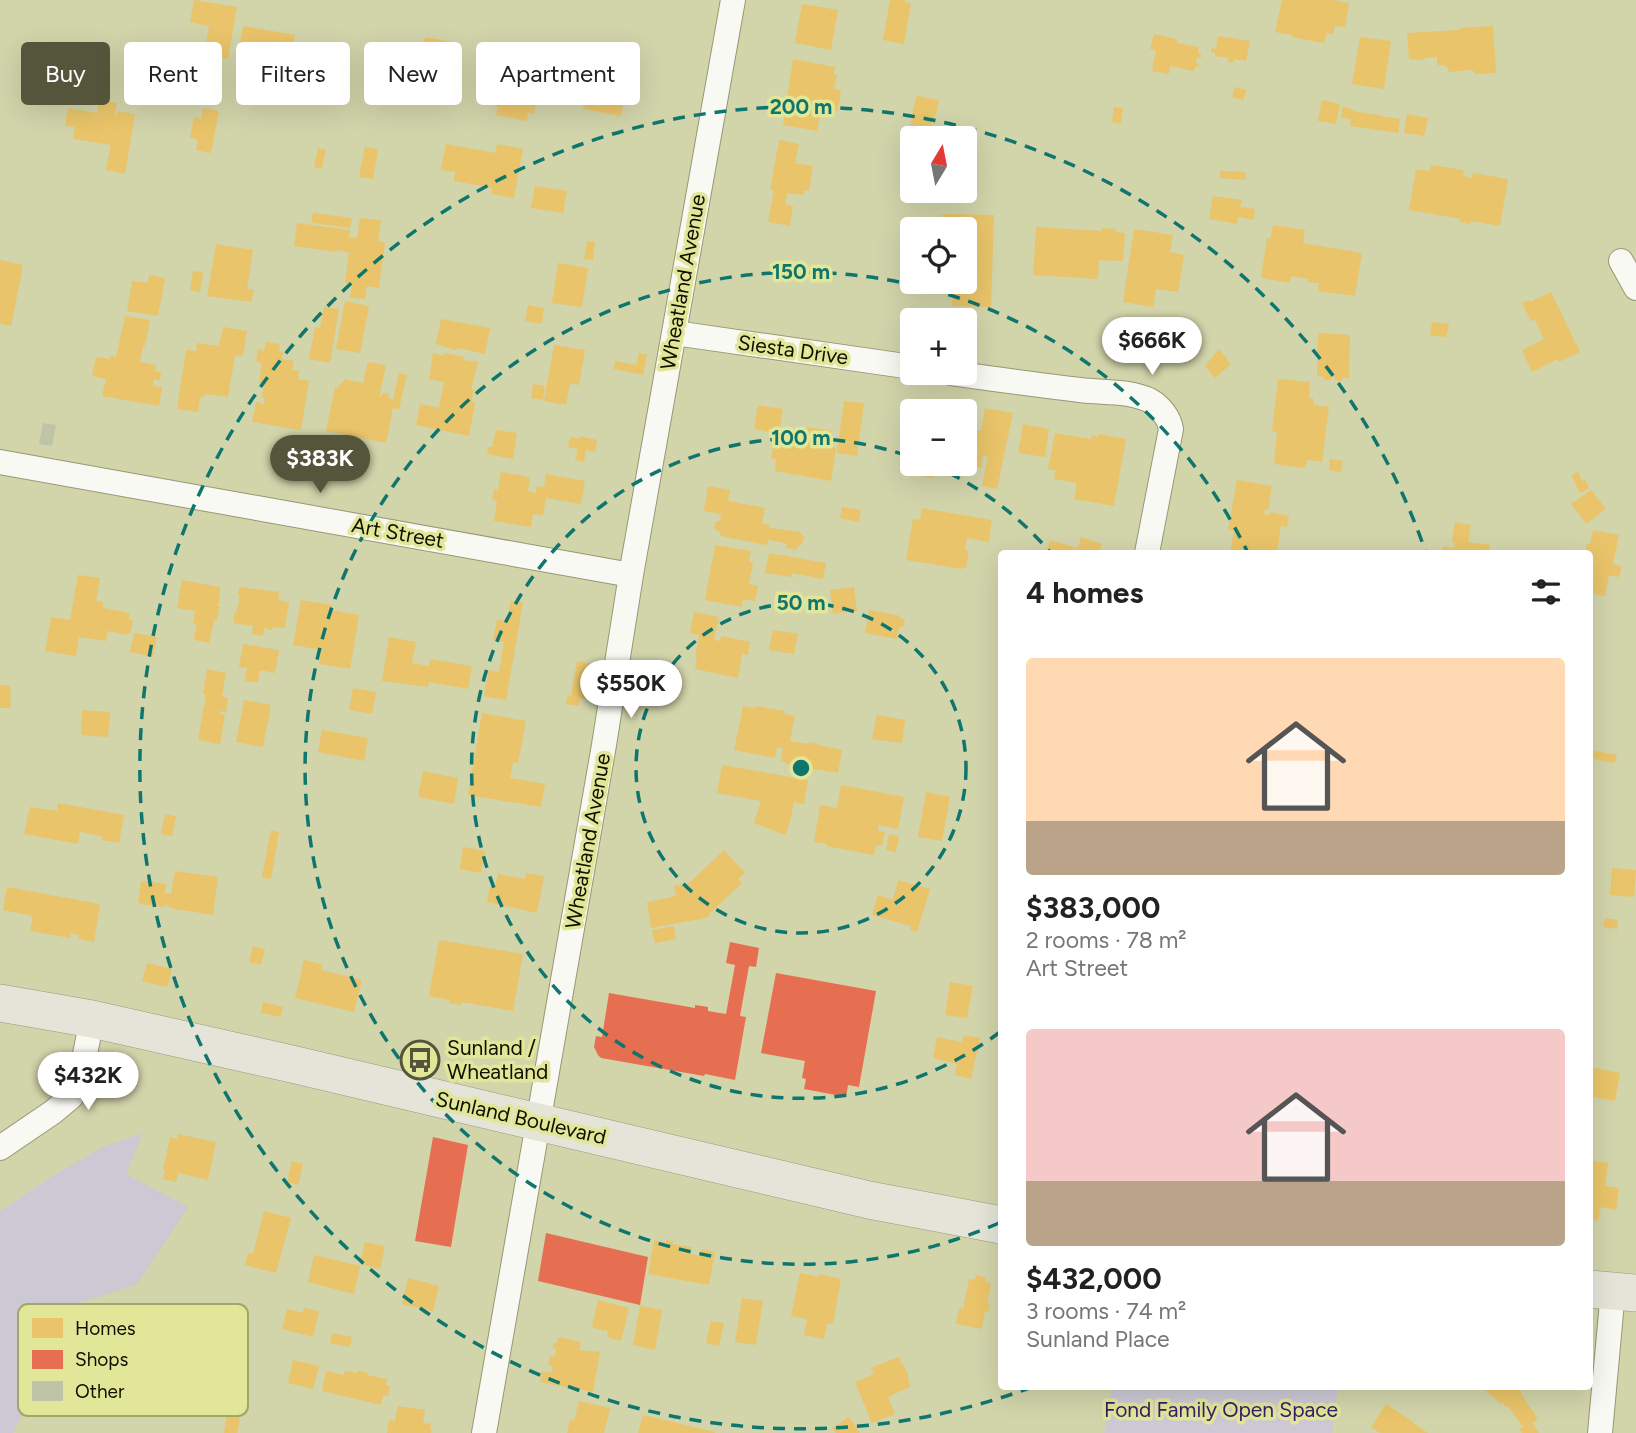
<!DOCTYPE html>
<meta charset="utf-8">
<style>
body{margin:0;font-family:Figtree,sans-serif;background:#f6f6f6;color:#222;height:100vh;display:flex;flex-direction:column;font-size:26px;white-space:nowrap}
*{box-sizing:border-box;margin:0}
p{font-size:23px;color:#767676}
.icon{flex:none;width:38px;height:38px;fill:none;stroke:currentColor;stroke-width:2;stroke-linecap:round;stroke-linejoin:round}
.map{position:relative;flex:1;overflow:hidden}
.sheet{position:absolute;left:998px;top:550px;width:595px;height:840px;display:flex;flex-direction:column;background:#fff;border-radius:7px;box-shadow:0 7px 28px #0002}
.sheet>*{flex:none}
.top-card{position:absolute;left:21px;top:42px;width:665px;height:63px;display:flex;gap:14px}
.needle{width:46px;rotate:10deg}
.fabs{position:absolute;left:900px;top:126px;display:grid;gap:14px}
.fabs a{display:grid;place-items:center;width:77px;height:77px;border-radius:7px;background:#fff;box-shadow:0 7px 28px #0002;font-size:35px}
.price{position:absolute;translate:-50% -60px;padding:0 16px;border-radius:24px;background:#fff;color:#222;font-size:23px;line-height:46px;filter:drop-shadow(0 2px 4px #0008)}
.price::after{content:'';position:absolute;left:50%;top:42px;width:21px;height:16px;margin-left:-10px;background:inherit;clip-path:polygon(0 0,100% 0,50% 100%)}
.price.current{background:#54553b;color:#fff}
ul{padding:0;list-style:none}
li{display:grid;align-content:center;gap:14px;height:371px;padding:0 28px}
li span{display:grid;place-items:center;height:217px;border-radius:7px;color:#555}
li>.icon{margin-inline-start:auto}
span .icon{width:126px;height:126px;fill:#fffc;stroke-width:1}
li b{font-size:30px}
h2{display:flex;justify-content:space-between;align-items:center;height:84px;padding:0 28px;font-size:30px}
.chip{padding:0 24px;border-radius:7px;background:#fff;box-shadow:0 7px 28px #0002;font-size:24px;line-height:63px}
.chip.current{background:#54553b;color:#fff}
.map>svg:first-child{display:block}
</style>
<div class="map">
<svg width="1636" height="1433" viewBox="0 0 1636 1433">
<rect width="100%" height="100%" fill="#d2d4aa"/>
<!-- green -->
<path fill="#ccc8d4" d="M143 1133 126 1174 188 1207 137 1284 82 1302 13 1433H0V1211L54 1175 101 1148Z
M1112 1386H1338L1332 1433H1104Z"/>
<!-- homes -->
<path fill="#e9c46a" d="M194 0 237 7 228 59 204 55 209 26 190 22Z
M890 0H905L904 2 911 3 904 44 883 40Z
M1282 0H1333L1349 3 1345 27 1335 26 1333 34 1327 33 1324 43 1292 37 1293 35 1275 32Z
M802 4 838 10 831 50 795 43Z
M243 26 295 35 291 57 267 52 265 61 237 57Z
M1493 26 1496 73 1474 74 1473 70 1449 72 1447 67 1443 65H1437V57L1425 58V60L1409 59 1407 33 1459 30V28Z
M1154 34 1177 39V43L1199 47 1198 53 1201 54V58L1197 57 1196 63 1199 64 1198 67 1195 66 1194 71 1170 66 1169 74 1152 71 1156 50 1150 49Z
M1218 36 1250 41 1246 61 1234 59 1233 63 1228 62 1229 58 1215 56V53L1211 52V48L1216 49Z
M425 37 453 42 449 64 421 59Z
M1360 37 1391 41 1384 89 1352 84Z
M500 51 544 59 534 114 528 113 527 121 496 115 498 107H495L499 84 488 83 491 67 499 68 500 65 497 64Z
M134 59 166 65 161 94 144 91 143 93 141 92V90L128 87Z
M793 59 835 67 834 75H837L834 89 841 90 838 111 821 109 817 131 783 125Z
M587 87 625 94 621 116 583 109Z
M1235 87 1247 90 1243 100 1232 97Z
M918 96 939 100 936 115H934L933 120 936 121V124L931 123 929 138H910L909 135 913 110 916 97Z
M99 100 117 103 115 116H117L118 111 135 114 125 174 106 170 111 145 73 139 75 127 65 126 68 108 97 113Z
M1322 100 1340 104 1336 124 1318 121Z
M1114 107 1123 108 1121 124 1112 122Z
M1342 107 1353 109V111L1400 119 1398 133 1350 126 1351 119 1341 118Z
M203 108 219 111 211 153 196 150 198 139 190 138 194 117 201 119Z
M1407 114 1428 118 1424 136 1404 133Z
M779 140 799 144 795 163 813 166 809 191 804 190 803 195 787 193 785 204 793 206 790 226 768 222 774 190H770Z
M446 144 495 153 497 144 523 149 514 198 491 194 492 188 454 181 455 172 441 170Z
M365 147 378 149 373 179 359 177Z
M318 148 326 150 322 169 314 167Z
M1431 165 1464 170 1463 176 1472 178 1473 173 1508 179 1500 226 1471 221 1470 224 1460 222 1461 219 1409 210 1416 169 1430 171Z
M1220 171 1246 172V180L1220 178Z
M535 186 567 191 563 213 531 208Z
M1213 196 1242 200 1240 207 1255 209 1254 220 1238 217 1237 224 1209 219Z
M314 213 352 218 350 228 312 223V215H313Z
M943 214 994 215 991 307 952 306 953 282H964V229H942Z
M360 218 381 220 378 241 385 242 379 288 367 286 365 299 350 298 352 284 345 283 349 252 336 250V252L294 246 297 223 350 230 349 237 357 238Z
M1273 225 1305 230 1303 243 1362 253 1355 296 1318 291 1319 283 1307 282 1308 279 1291 276 1290 283 1261 278 1267 238 1270 239Z
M1036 227 1102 231V228L1116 229 1115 232 1125 233 1123 261 1099 260 1098 279 1033 275Z
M1134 229 1173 235 1170 252 1184 255 1178 292 1156 289 1153 307 1123 302Z
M587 241 595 242 593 260 584 259Z
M216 244 253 250 247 289 254 290 251 302 207 296Z
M0 260 23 265 11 326 0 324Z
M558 263 588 268 582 307 552 303Z
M193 271 203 272 200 292 190 290Z
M149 275 165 278 158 316 127 311 132 281 148 283Z
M1551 292 1580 352 1559 362 1558 359 1532 372 1522 350 1544 339 1535 320 1531 321 1522 303 1529 300 1530 302Z
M345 301 369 306 360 353 336 349Z
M528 305 544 308 542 324 525 321Z
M324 307 339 309 330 363 309 359 315 327 320 328Z
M125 316 150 320 145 346H143L140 362 156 365 155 371 161 372 160 380 154 379 153 386 162 387 159 406 102 396 106 379 92 376 96 357 110 359V356L116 357Z
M441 319 490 328 485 354 457 348 456 350 436 344Z
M1432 322 1449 324 1446 337 1430 335Z
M223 327 247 331 243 356 235 355 228 397 207 394 200 398 198 412 177 409 186 350 196 351 197 343 219 346Z
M1318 333 1350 335 1349 378 1343 377 1342 381 1335 380V378L1331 377V380H1324V377L1317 376Z
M266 342 280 344 279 351 283 352 282 359 294 361 292 370 299 371 298 379 309 381 301 430 252 422 256 402 264 404 265 398 262 397 264 385 259 384 262 363 256 362 258 349 264 351Z
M554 345 585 350 579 385 570 383 566 405 544 401Z
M1219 349 1231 364 1215 378 1205 366Z
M433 353 444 356V353L464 357 463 360 478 362 471 390H474L471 402H475L469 436 416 425 420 404 439 408 444 382 429 379Z
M639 353 647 355 643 375 614 369 615 361 636 365Z
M368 362 386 365 379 398 383 393H388L390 399 393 400 399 373 407 375 399 409 393 408 386 443 326 431 335 387 338 388 339 384 341 385 342 382H344V379L363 383Z
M1278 379 1310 382 1309 398H1313L1314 405 1329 407 1322 462 1307 460 1305 468 1274 464 1277 432H1272Z
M533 384 545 386 543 400 531 398Z
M844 401 864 403 857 456 837 453Z
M758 405 783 409 779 434 792 436V440L798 441 799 435 806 436 807 427 832 431 830 446 836 448 831 481 775 471 776 459H771L775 433 754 429Z
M985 408 1013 413 997 489 982 486 988 456 983 455 981 468 964 464V428L981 431Z
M1023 424 1049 429 1045 457 1018 453Z
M496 430 517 433 513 459 487 454 488 447H492Z
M1055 433 1091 439 1092 435 1098 437 1099 434 1126 439 1114 506 1074 499 1077 483 1054 479 1056 471 1048 469Z
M580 436 597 440 595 452 586 450 584 462 575 460 578 449 568 447 570 437 579 439Z
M1330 459 1343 461 1341 472 1329 470Z
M913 464H936L933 478 911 474Z
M501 472 530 477 528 491 536 493 537 486 544 487 546 474 585 481 581 504 546 498 543 515 533 514 531 527 494 521 497 501 492 500 494 489 498 490Z
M1578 472 1582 481 1585 479 1589 488 1580 493 1571 475Z
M1237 480 1272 486 1268 510 1265 509 1264 514 1269 515 1270 512 1289 516 1287 527 1281 526 1277 553H1230L1234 531 1228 530Z
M708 486 730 490 728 501 765 508 762 523 770 525V528L800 532 804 537 802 544 797 547V550L786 548 787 545 785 543 768 540 767 545 720 536 721 532 714 529 716 521H720L721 514 704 511Z
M1591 490 1606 509 1586 524 1571 504Z
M842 507 861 510 859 522 840 518Z
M922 508 992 520 989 542 967 538 965 550 969 551 966 568 962 567V569L906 560 913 519 920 520Z
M1455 522 1471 525 1468 542 1490 545 1489 553H1442L1443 546 1454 548 1455 543 1452 542Z
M1593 530 1619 535 1613 564 1622 566 1619 577 1609 575 1605 596 1589 593V553H1585L1587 544H1590Z
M1081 537 1102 544 1099 553H1046L1050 540 1078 548Z
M715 545 751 551 749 562 753 563 749 584 758 586 755 601 743 599 742 607 705 600Z
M769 553 826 563 823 579 792 573V577L765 573Z
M78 575 100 578 96 601 103 602V608L130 613 129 620H133L130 634 127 633V635L108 631 106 641 79 637 76 656 45 651 51 617 70 620Z
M182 580 220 587 219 604H217V606H219L217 621 214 620 209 643 195 640 194 638 197 625 193 624 195 611 177 608Z
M239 587 279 592 278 600 289 602 285 628 273 627 272 630 264 628 263 636 252 634 253 626 234 623V613H236L240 595H238Z
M854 587 857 611 833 614 830 590Z
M301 600 332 605V610L359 615 350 669 319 664 321 650 293 645Z
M511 601 523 603 506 700 484 696 489 670 499 672 504 642 493 640 497 620 507 621Z
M869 610 901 616 900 619H905L903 627H899L897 639 865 633Z
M694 612 719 617 714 640 720 641 721 636 750 642 748 655 742 654 738 678 695 669 697 658H695L699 635 690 633Z
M773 630 798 634 794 654 769 650Z
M134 633 157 637 153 657 130 652Z
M389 637 416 642 412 663 429 666 430 659 472 666 468 689 429 682 428 687 382 681Z
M243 644 279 650 275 673 260 670 258 682 245 681 247 668 239 667Z
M577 661 592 664 586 699 580 698 579 706 566 704 568 695 571 696Z
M207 669 226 673 222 696 228 698 226 712 220 711V714L225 715 220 744 198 740 206 695 203 694Z
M0 685H10L11 708H0Z
M353 688 376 692 372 714 349 710Z
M244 700 271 705 263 747 236 742Z
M743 706 755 708V706L785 711 784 714 795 716 790 741 809 744V742L818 744V745L842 750 838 773 785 764 786 762 781 761 783 748 777 747 775 758 734 750Z
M82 710 110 712 108 737 81 735Z
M482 713 526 721 518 763 513 762 510 778 545 784 541 807 468 795Z
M877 715 905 720 902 743 872 739Z
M322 730 368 738 364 761 318 752Z
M1589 750 1617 755 1615 763 1589 758Z
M722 765 808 780 804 804 794 802 790 822 785 835 754 823 761 801 717 793Z
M423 771 458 778 454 804 418 797Z
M841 785 904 797 898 829 879 825 878 831 885 832 882 846 876 845 874 855 826 846 827 844 814 842 820 805 837 808Z
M926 792 950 797 942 841 918 837Z
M58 803 124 815 119 843 102 840V836L80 832 78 844 24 834 30 807 57 811Z
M165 814 176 816 172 836 161 834Z
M271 830 279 832 271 879 262 877Z
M889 834 899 836 896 852 886 850Z
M463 847 485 851 481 873 460 869Z
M724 850 745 873 738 879 742 883 709 914 710 915 706 918 651 928 647 902 676 896 674 886 689 883Z
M1612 868 1636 870 1634 897 1610 895Z
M175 871 218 877 213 915 169 908V906L164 905V907L142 904 138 902 141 882 145 881 166 884 165 893 171 894Z
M526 873 544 876 537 913 487 902 490 886 495 887 498 874 525 879Z
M898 880 930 889 917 932 910 930 911 926 872 915 878 895 893 900Z
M7 887 100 904 94 942 78 939 79 935 71 933 70 938 30 931 33 916 3 910Z
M1605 918 1618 920 1617 929 1603 927Z
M674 926 676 939 655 943 652 930Z
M439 940 523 954 513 1011 462 1002V1005L449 1003V1000L429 996Z
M253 946 265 949 261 965 249 962Z
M304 960 322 964 321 970 362 980 354 1012 295 998Z
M147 963 172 969 167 987 142 981Z
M950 982 973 986 967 1018 945 1015Z
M263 1002 283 1007 281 1017 261 1013Z
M964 1035 980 1038 971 1079 955 1075 957 1064 933 1058 937 1037 962 1042Z
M1590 1067 1620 1073 1615 1101 1589 1096Z
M178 1134 216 1142 208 1180 178 1173 176 1182 163 1179 165 1171 163 1170 170 1137 177 1139Z
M1589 1160 1608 1163 1605 1186 1619 1188 1616 1210 1601 1207 1598 1221 1589 1219Z
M292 1161 303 1164 298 1185 287 1182Z
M264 1211 291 1218 276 1273 245 1265 248 1253 253 1254Z
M654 1240 666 1243V1240L673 1241 672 1244 692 1247 690 1254 701 1256 702 1249 715 1252 709 1285 648 1274Z
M365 1242 385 1246 380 1269 360 1264Z
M314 1255 360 1266 354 1294 308 1282Z
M800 1273 819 1277V1274L841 1279 833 1324 827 1323 824 1339 804 1335 807 1319 791 1316Z
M976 1275 986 1277 985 1282 991 1283 987 1303H990L988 1312 985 1311 982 1329 956 1324 959 1308 963 1309 969 1279 975 1280Z
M408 1278 439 1286 433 1311 402 1304Z
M742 1298 763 1301 756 1345 735 1342Z
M598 1300 629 1308 621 1341 607 1337 608 1331 605 1330 604 1331 592 1327Z
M640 1306 662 1310 655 1350 633 1345Z
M304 1308 319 1311 313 1337 282 1329 287 1309 303 1313Z
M711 1321 724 1323 719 1346 706 1343Z
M332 1333 352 1337 350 1347 330 1343Z
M558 1337 581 1342 579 1350 600 1352 593 1392 540 1382 542 1371 551 1373 553 1366 548 1365 550 1356 555 1357 556 1349 552 1348 554 1342 557 1343Z
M898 1357 907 1371 910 1387 888 1397 895 1414 872 1423 855 1382 874 1374 871 1368Z
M293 1360 319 1366 313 1389 288 1383Z
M358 1370 368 1373 367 1375 387 1379 386 1385 390 1386 388 1396 383 1395 381 1405 322 1391 326 1371 344 1375 345 1371 358 1373Z
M1480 1386H1521V1394L1538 1419 1532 1423 1539 1433H1522L1519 1429 1523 1427 1508 1406 1506 1407 1502 1402 1501 1404Z
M579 1401 610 1408 604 1433H567L570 1420 574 1421Z
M1386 1404 1413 1422V1423L1428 1433H1380L1371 1427Z
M398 1406 425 1410 423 1423 431 1424 430 1429 432 1430 431 1433H387L389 1420 395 1421Z
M228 1410 241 1413 237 1433H224Z
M643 1415 715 1432V1433H638Z
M849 1417 860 1433H836L832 1428Z"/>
<!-- shops -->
<path fill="#e76f51" d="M730 942 759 948 756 967 749 966 740 1016 746 1017 735 1080 705 1074 704 1076 601 1058 598 1055 594 1047 596 1036 602 1037 609 993 695 1008V1005L708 1007V1011L726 1014 735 965 726 963Z
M776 973 876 991 859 1087 848 1085 846 1097 804 1089 806 1079 802 1078 805 1061 761 1053Z
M433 1137 468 1145 451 1247 415 1241Z
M546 1233 648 1257 640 1305 538 1281Z"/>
<!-- building -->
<path fill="#bec5a6" d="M43 423 56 425 52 446 39 444Z"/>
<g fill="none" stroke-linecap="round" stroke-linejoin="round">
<defs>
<path id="street" d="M1621 261 1636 288
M675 333 912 367
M951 373C994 379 1037 385 1080 390 1103 393 1127 390 1149 400 1160 406 1169 417 1171 429L1147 553
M0 462 631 575
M0 1148 53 1112 71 1097 84 1059 92 1019
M484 1433 604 745 631 575 733 0
M1600 1433 1613 1291"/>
<path id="primary" d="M0 1003 92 1019 296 1065 869 1200 1001 1225
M1589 1289 1636 1293"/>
</defs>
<!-- street casing -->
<use href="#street" stroke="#979876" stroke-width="26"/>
<!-- primary casing -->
<use href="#primary" stroke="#97997c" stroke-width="38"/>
<!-- street -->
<use href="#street" stroke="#f8f9f2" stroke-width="24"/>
<!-- primary -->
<use href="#primary" stroke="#e4e4d9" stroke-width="37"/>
</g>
<!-- distance rings -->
<g fill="none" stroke="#0f766e" stroke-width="3.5" stroke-dasharray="12 9">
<circle cx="801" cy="768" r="165"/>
<path d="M1000 1032A330 330 0 1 1 911 457M930 464A330 330 0 0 1 1050 552"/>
<path d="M999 1223A496 496 0 1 1 1247 551"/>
<path d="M1032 1387A661 661 0 1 1 1426 553"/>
</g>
<!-- icons -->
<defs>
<symbol id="bus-ring" viewBox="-11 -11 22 22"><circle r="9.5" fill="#e1e699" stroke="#54553b" stroke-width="1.5"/><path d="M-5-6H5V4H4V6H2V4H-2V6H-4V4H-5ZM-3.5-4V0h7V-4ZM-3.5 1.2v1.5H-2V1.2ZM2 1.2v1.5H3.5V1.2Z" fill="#54553b"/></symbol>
</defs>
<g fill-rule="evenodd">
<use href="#bus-ring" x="398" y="1038" width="44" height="44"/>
</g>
<g text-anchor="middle" stroke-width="7" stroke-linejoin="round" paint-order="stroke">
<!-- street labels -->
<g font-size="21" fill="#101000" stroke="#e1e699">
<text transform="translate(683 282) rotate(-80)" y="7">Wheatland Avenue</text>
<text transform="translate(793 350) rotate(8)" y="7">Siesta Drive</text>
<text transform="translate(398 533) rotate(10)" y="7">Art Street</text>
<text transform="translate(588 841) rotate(-80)" y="7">Wheatland Avenue</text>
<text transform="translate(521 1118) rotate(13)" y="7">Sunland Boulevard</text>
</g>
<!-- poi labels -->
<g font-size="21" fill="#101000" stroke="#e1e699" text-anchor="start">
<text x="447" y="1055">Sunland /<tspan x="447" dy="24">Wheatland</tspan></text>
</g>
<!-- park labels -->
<g font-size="21" fill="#341c6a" stroke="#e1e699">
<text x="1221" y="1417">Fond Family Open Space</text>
</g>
</g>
<!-- legend -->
<rect x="18" y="1304" width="230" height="112" rx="10" fill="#e1e699" stroke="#a2a66b" stroke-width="2"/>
<rect x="32" y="1318" width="31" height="20" fill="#e9c46a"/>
<rect x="32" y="1350" width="31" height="19" fill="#e76f51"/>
<rect x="32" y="1381" width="31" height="20" fill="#bec5a6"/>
<g font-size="19" fill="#101000">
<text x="75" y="1335">Homes</text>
<text x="75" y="1366">Shops</text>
<text x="75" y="1398">Other</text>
</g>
<circle cx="801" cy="768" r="10" fill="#0f766e" stroke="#e1e699" stroke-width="3.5"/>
<g font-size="21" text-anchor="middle" font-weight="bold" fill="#0f766e" stroke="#e1e699" stroke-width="7" stroke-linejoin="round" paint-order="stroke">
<text x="801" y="114">200 m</text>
<text x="801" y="279">150 m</text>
<text x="801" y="445">100 m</text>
<text x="801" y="610">50 m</text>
</g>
</svg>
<div class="fabs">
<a><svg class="needle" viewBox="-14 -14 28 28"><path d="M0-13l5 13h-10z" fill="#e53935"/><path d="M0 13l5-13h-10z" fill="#767676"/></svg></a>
<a><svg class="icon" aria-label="locate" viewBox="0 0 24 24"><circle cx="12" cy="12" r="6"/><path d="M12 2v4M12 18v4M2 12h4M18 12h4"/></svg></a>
<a>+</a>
<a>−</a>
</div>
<b class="price" style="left:1152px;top:377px">$666K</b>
<b class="price current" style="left:320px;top:495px">$383K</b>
<b class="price" style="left:631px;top:720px">$550K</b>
<b class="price" style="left:88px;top:1112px">$432K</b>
<div class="top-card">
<a class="chip current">Buy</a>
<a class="chip">Rent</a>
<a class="chip">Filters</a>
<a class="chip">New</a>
<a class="chip">Apartment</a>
</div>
<section class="sheet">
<h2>4 homes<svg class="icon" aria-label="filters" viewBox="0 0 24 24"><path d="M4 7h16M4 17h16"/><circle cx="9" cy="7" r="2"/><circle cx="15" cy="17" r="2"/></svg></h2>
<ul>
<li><span style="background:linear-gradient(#ffd9b3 75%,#b9a48a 0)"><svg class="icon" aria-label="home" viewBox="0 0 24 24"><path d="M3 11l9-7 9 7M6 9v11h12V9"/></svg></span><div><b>$383,000</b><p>2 rooms · 78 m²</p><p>Art Street</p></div></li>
<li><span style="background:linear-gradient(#f6c9c9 70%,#b9a48a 0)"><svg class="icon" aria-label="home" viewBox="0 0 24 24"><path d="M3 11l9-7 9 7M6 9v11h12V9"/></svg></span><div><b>$432,000</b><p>3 rooms · 74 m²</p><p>Sunland Place</p></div></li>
</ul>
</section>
</div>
